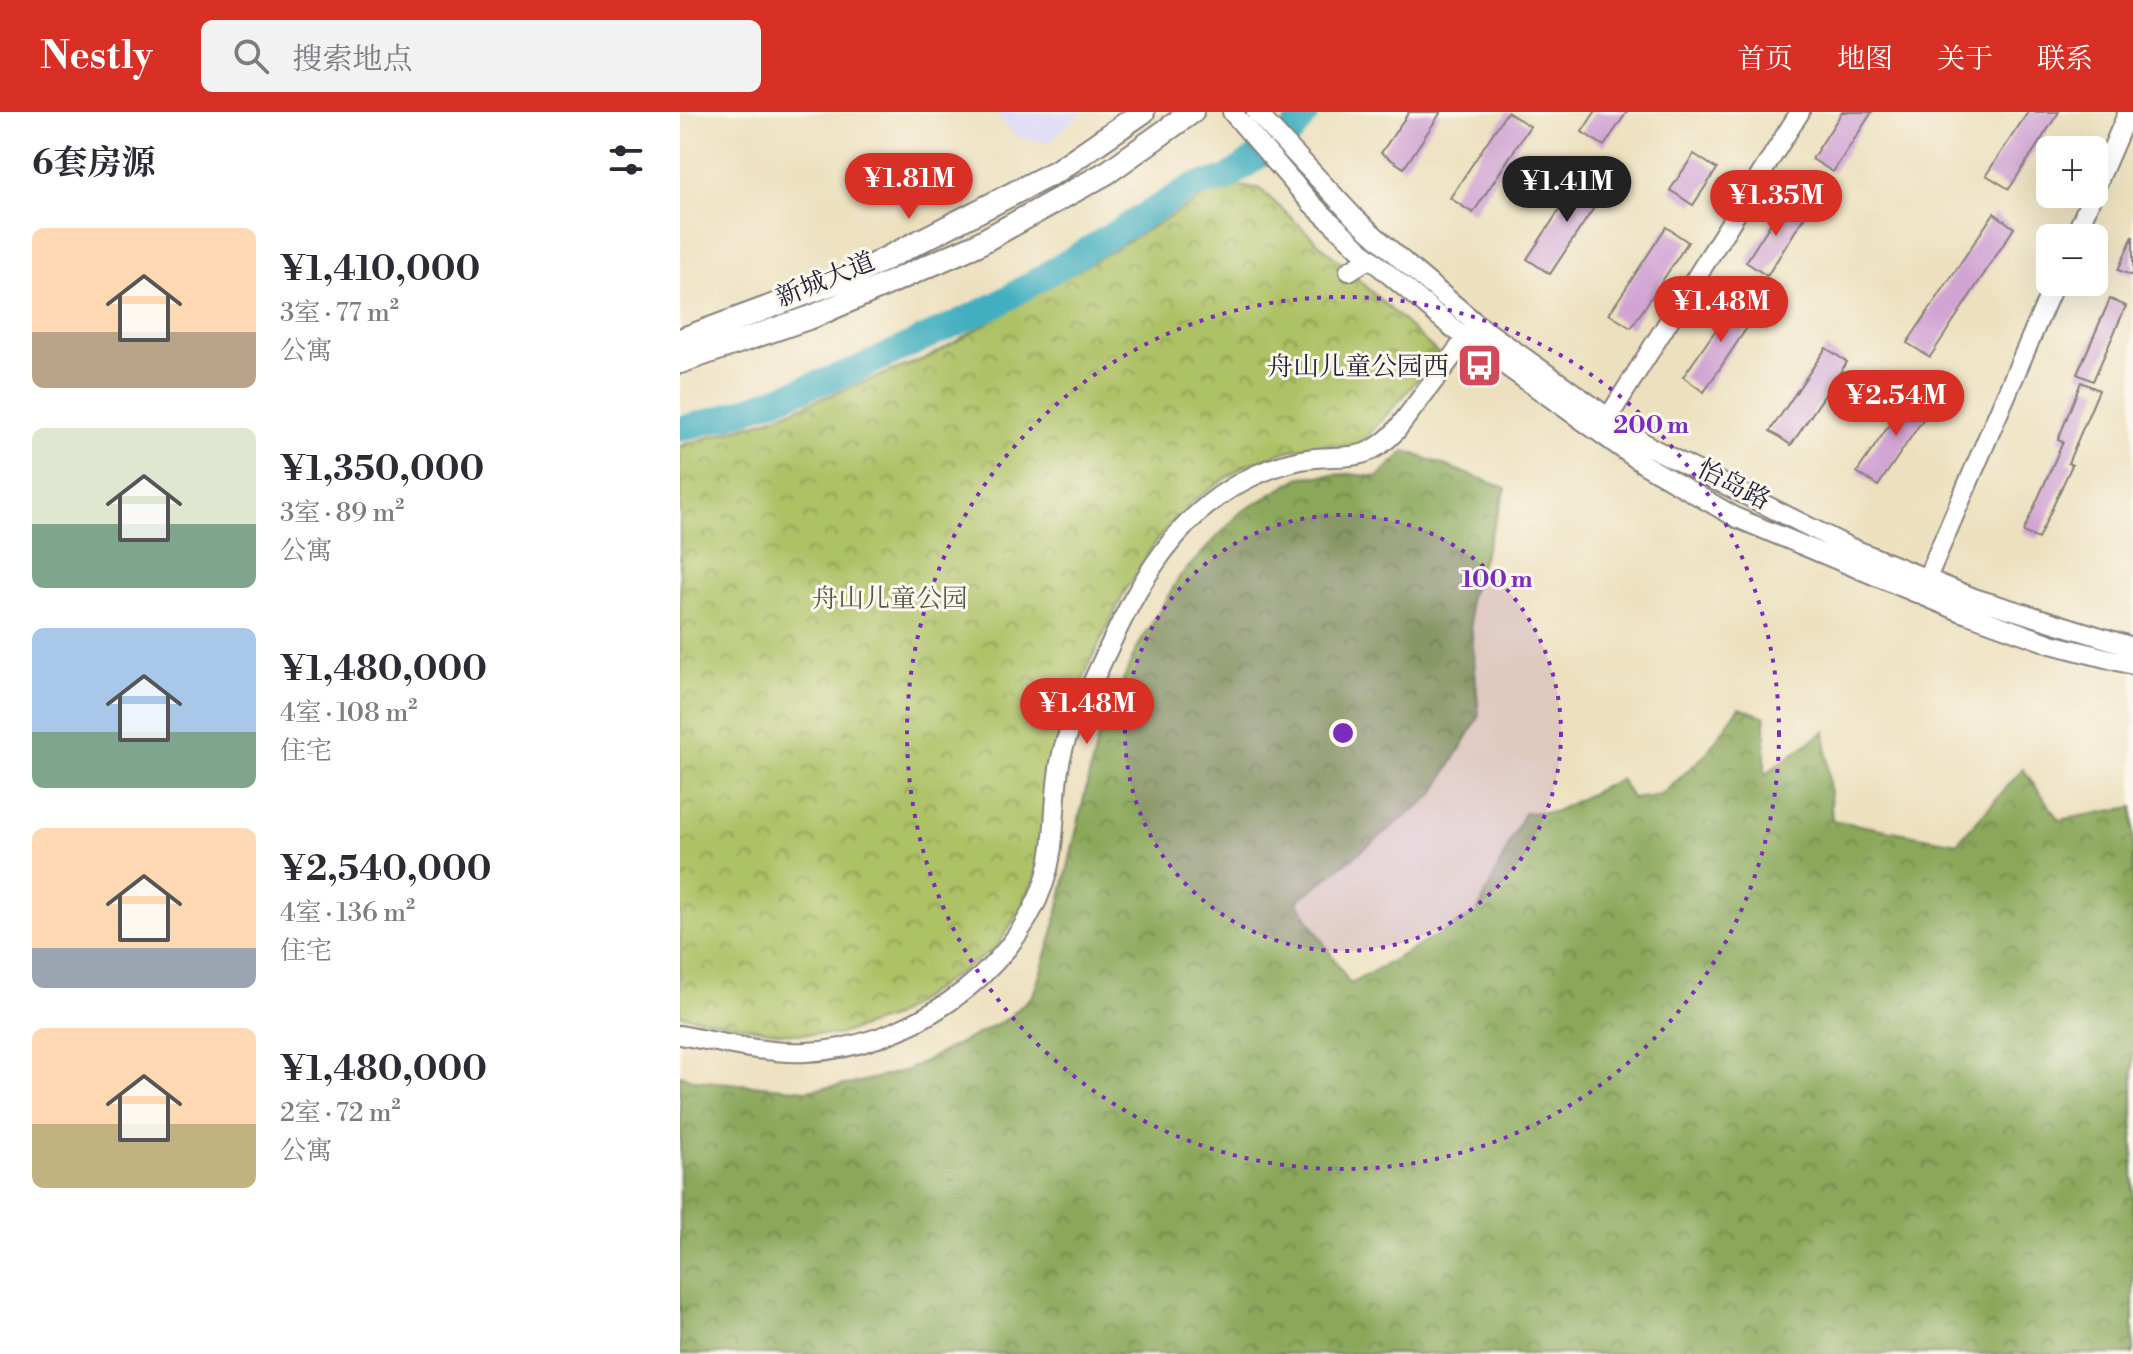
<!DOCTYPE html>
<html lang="zh">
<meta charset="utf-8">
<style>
body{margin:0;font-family:"Libre Bodoni","Noto Serif SC",serif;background:#f2f2f3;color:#2b2b33;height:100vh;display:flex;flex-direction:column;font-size:30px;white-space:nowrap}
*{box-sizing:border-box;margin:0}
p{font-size:26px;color:#7c7c81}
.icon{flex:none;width:44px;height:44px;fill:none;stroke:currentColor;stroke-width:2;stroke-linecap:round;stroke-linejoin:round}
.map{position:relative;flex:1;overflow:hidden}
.drawer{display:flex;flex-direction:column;background:#fff;width:680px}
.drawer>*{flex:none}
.tools{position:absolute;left:1356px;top:24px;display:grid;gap:16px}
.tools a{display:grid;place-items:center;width:72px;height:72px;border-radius:12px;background:#fff;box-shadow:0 8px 32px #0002;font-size:40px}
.price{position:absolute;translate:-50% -68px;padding:0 18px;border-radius:28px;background:#d93025;color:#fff;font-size:26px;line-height:52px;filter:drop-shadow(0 2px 4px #0008)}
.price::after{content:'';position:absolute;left:50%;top:48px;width:24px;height:18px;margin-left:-12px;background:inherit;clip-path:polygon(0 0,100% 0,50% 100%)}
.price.current{background:#222;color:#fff}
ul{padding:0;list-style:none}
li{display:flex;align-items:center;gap:24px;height:200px;padding:0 32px}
li span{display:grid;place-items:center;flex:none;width:224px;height:160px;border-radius:12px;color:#555}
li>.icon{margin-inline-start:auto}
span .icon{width:96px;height:96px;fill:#fffc;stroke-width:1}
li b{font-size:34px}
h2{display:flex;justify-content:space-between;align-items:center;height:96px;padding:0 32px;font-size:34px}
header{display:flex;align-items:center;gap:48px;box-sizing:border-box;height:112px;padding:0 40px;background:#d93025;color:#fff}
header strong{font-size:38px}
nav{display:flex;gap:44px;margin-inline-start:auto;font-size:28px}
.search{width:560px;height:72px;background:#f2f2f3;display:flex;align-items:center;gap:20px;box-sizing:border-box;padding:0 28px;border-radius:12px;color:#7c7c81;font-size:30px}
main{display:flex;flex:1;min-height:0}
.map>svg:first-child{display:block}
</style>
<header>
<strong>Nestly</strong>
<div class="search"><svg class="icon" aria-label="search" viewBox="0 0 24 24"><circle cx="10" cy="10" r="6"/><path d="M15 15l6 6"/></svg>搜索地点</div>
<nav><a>首页</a><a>地图</a><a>关于</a><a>联系</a></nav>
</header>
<main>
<section class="drawer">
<h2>6套房源<svg class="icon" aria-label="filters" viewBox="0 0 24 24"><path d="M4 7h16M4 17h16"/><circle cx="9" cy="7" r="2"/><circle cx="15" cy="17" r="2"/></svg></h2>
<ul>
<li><span style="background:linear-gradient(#ffd9b3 65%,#b9a48a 0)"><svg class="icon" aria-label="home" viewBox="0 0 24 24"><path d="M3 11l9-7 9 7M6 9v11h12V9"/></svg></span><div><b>¥1,410,000</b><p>3室 · 77 m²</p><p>公寓</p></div></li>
<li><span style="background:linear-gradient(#dfe7d0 60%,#7fa58c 0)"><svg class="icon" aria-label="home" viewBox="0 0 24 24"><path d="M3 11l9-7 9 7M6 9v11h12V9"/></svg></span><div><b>¥1,350,000</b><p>3室 · 89 m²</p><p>公寓</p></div></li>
<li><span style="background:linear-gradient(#a9c7e8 65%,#7fa58c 0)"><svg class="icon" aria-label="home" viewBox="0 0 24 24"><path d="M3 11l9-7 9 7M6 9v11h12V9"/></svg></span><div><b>¥1,480,000</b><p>4室 · 108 m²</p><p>住宅</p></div></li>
<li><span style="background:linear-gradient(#ffd9b3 75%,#9aa5b1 0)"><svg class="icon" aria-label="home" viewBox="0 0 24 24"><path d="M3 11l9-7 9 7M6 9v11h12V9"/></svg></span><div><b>¥2,540,000</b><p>4室 · 136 m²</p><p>住宅</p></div></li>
<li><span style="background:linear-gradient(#ffd9b3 60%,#c2b280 0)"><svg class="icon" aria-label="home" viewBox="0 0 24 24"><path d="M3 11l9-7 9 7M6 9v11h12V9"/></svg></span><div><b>¥1,480,000</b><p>2室 · 72 m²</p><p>公寓</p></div></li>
</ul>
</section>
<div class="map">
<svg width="1453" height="1242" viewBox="0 0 1453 1242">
<defs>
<pattern id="forest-crowns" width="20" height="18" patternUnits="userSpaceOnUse" patternTransform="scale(2)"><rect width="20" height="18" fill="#8aa75a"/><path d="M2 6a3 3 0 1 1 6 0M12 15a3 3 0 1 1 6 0" fill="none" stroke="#70884c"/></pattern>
<pattern id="park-crowns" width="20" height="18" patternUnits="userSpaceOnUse" patternTransform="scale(2)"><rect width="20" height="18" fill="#adc165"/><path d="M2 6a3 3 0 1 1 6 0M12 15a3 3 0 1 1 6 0" fill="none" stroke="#8c9c54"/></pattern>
</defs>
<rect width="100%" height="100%" fill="#fbf7ec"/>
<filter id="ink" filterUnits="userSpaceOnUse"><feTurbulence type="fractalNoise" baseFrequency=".0125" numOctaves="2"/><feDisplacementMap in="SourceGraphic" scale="16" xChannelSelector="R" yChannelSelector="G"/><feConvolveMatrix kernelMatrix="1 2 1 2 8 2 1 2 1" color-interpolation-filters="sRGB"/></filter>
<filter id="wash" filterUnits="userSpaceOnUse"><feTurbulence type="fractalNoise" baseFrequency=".006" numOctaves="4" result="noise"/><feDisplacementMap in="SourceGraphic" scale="32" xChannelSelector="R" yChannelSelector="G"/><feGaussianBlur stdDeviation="1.8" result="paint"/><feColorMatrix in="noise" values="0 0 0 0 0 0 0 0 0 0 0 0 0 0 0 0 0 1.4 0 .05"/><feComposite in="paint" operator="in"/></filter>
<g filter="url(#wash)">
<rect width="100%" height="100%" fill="#ece0be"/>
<!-- built -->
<path fill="#d9d7f8" d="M314 0H402L368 31 336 24Z"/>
<!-- forest -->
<path fill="url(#forest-crowns)" stroke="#56644a" stroke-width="2" d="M726 339 826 376 789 488 799 605 753 683 617 789 670 872 797 801 844 701 874 700 940 667 953 687 981 683 1024 644 1060 595 1085 605V662L1145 619 1152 708 1277 731 1343 657 1379 708 1453 695V1242H0V963L15 968 126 978 172 972 227 958 327 907 353 883 372 825 417 629 456 538 500 464 561 400 621 365 669 362 697 365Z"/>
<!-- park -->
<path fill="url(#park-crowns)" stroke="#687250" stroke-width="2" d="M544 73 579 76 760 243 683 329 675 334H633L607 339 564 354 516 387 495 407 474 432 444 481 409 553 379 631 362 752 341 797 318 833 304 844 213 905 157 923 102 921 0 903V334L81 310 249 245Z"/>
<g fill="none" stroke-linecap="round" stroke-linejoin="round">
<!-- river -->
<path stroke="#42afc0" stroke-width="26" d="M0 317 46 305 173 259 318 192 513 74 546 67 610 22 627 0"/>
</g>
<g id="blocks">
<!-- building -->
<path fill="#d1a4d4" d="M729 0H761L724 56 701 41Z
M827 0 850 14 793 101 770 86Z
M915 0H947L924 34 902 20Z
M1162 0H1192L1153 60 1132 47Z
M1348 0H1379L1329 77 1306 63Z
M1014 42 1037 57 1013 93 990 78Z
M904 61 927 76 870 162 847 147Z
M1105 89 1126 102 1087 164 1066 150Z
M1314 101 1334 116 1250 245 1227 231Z
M986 115 1008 130 951 216 929 202Z
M1453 124V164L1438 158Z
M1060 183 1080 196 1024 280 1003 265Z
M1430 187 1446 194 1413 269 1397 262Z
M1146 236 1167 250 1111 333 1090 319Z
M1401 270 1419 278 1388 351 1392 353 1358 427 1343 420 1383 330 1378 328Z
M1234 277 1254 291 1198 374 1177 360Z"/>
</g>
</g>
<g filter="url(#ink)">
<use href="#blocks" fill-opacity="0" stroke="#87817c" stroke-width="2"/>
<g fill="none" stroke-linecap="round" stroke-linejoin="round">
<defs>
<path id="minor" d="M552 0 632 92 686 143 774 217 965 353 1057 406 1282 500 1371 532 1453 553
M576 0 673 104 725 151 797 212 970 335 1169 435 1294 486 1453 535
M1414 79 1448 0
M1394 126 1413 82
M669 159 690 146
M928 306 1120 0
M1247 466 1375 170
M0 923C37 930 88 942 126 940 224 936 331 866 364 771 379 727 371 678 384 634 391 611 404 589 414 567 437 518 459 468 494 426 528 386 570 359 621 348 662 340 681 355 715 320L797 212"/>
<path id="major" d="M0 228 168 166 377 59 463 0
M0 250 134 204 296 133 428 60 512 0"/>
</defs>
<!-- minor casing -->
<use href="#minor" stroke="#87817c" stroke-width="22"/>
<!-- major casing -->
<use href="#major" stroke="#87817c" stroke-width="26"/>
<!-- minor -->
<use href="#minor" stroke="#fff" stroke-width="18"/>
<!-- major -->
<use href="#major" stroke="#fff" stroke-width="22"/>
</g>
</g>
<!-- distance rings -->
<circle cx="663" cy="621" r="218" fill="#7b2cbf" fill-opacity=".12"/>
<g fill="none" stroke="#7b2cbf" stroke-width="4" stroke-dasharray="4 8">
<circle cx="663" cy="621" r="218"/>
<circle cx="663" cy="621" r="436"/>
</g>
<!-- icons -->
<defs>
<symbol id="bus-square" viewBox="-11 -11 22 22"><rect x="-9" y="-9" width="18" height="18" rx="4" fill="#d1495b" stroke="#fbf7ec"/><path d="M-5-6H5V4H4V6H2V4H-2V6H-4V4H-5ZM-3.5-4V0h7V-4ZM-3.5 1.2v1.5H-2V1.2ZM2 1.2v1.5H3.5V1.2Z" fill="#fff"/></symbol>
</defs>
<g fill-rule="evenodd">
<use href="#bus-square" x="774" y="228" width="51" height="51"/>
</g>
<g text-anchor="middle" stroke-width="6" stroke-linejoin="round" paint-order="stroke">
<!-- street labels -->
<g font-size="26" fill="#22223b" stroke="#fbf7ec">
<text transform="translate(145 167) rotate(-22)" y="9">新城大道</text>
<text transform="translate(1054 372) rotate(27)" y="9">怡岛路</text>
</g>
<!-- poi labels -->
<g font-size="26" fill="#22223b" stroke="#fbf7ec" text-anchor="end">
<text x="769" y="263">舟山儿童公园西</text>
</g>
<!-- park labels -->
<g font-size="26" fill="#535a4a" stroke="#fbf7ec">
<text x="210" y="495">舟山儿童公园</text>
</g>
</g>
<circle cx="663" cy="621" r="12" fill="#7b2cbf" stroke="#fbf7ec" stroke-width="4"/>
<g font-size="24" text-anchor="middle" font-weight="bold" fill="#7b2cbf" stroke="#fbf7ec" stroke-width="6" stroke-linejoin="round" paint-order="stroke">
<text x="971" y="321">200 m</text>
<text x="817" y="475">100 m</text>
</g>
</svg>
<div class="tools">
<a>+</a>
<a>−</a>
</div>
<b class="price" style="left:229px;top:109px">¥1.81M</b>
<b class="price current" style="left:887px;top:112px">¥1.41M</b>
<b class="price" style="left:1096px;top:126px">¥1.35M</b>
<b class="price" style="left:1041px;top:232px">¥1.48M</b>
<b class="price" style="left:1216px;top:326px">¥2.54M</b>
<b class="price" style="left:407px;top:634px">¥1.48M</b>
</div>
</main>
